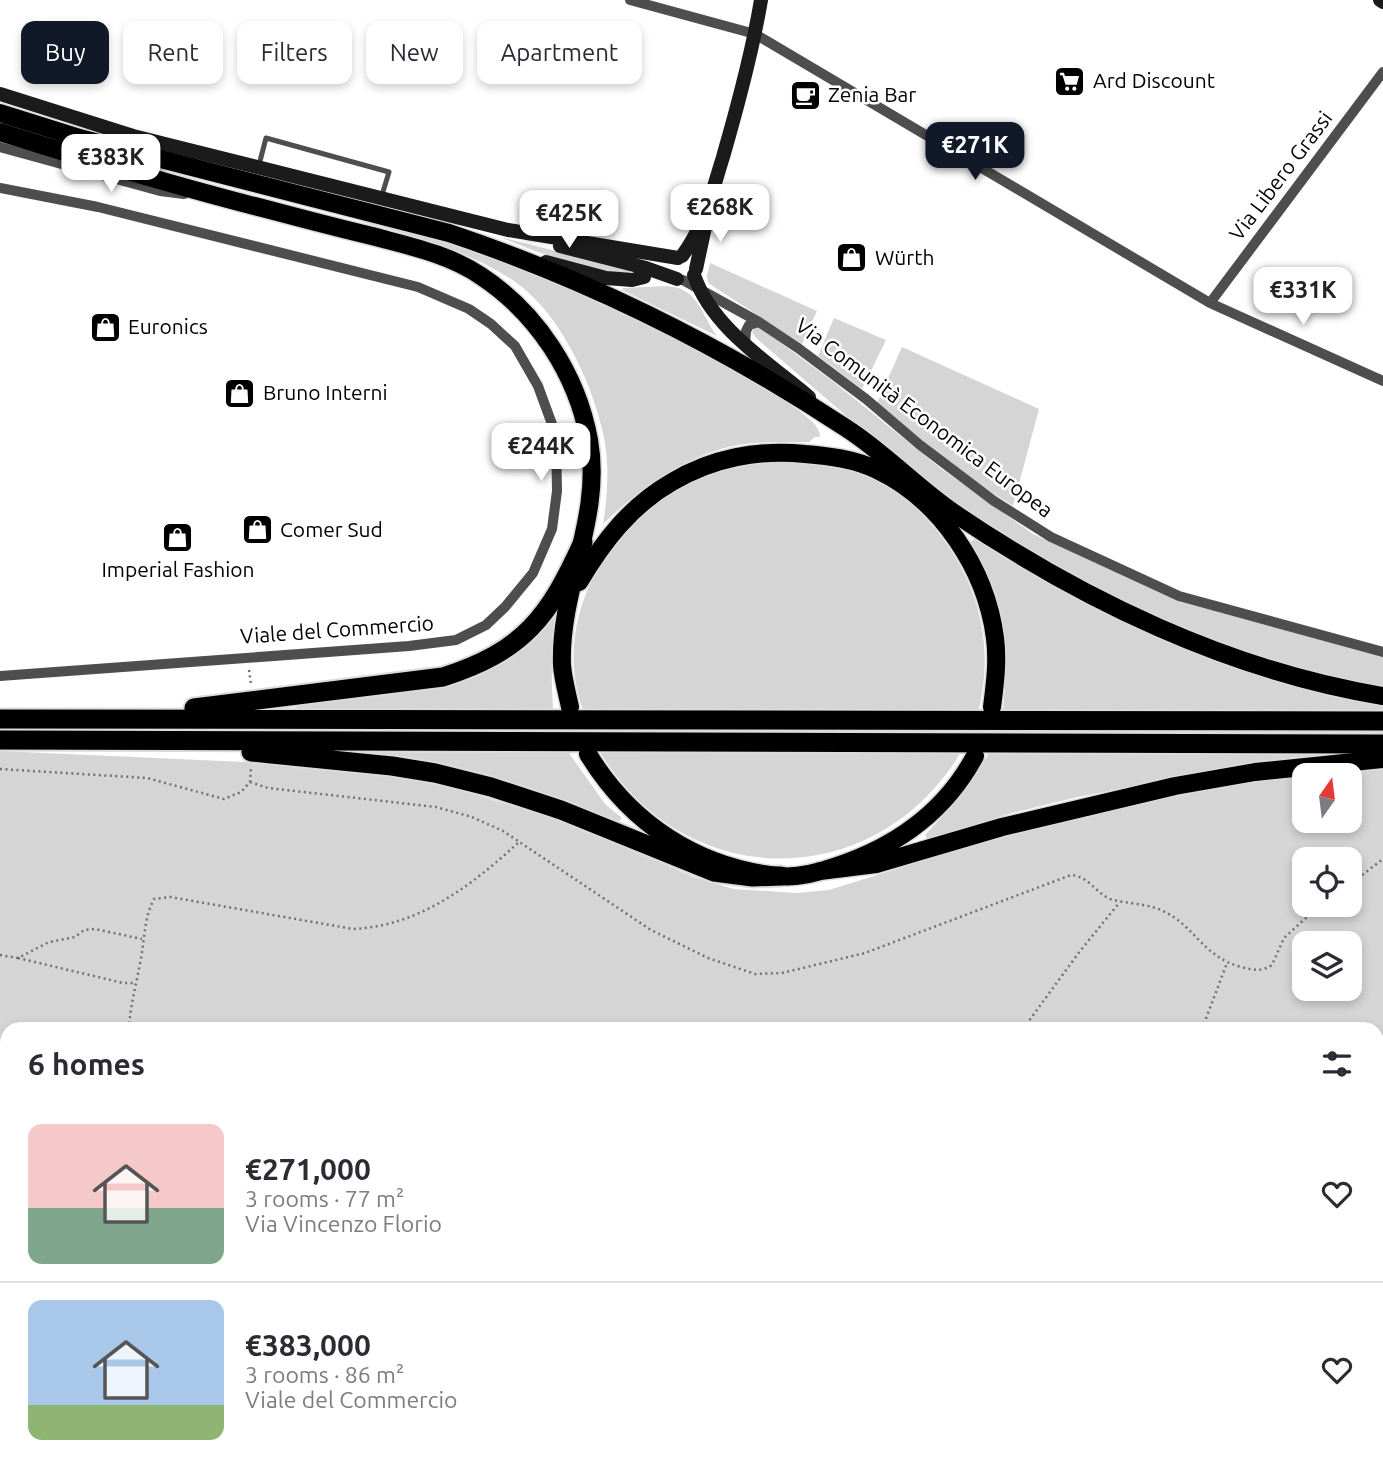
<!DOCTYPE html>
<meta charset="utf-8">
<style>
body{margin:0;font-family:Ubuntu,sans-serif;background:#f7f7f7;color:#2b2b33;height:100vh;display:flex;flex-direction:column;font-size:26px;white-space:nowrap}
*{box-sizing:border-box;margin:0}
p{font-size:23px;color:#7c7c81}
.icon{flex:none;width:38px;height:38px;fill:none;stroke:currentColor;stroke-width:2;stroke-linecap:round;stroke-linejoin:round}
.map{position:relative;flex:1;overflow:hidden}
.panel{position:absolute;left:0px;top:1022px;width:1384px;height:448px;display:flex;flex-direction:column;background:#fff;border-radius:21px 21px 0 0;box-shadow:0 4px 10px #0003}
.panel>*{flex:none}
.top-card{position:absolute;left:21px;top:21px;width:700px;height:63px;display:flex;gap:14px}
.needle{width:46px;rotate:14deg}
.fabs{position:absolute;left:1292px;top:763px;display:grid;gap:14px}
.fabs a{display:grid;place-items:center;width:70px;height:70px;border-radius:14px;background:#fff;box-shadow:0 4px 10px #0003;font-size:35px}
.price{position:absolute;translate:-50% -60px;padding:0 16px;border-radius:14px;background:#fff;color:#222;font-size:23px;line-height:46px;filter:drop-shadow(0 2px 4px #0008)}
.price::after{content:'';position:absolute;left:50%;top:42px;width:21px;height:16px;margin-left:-10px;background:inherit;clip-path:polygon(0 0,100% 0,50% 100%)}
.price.active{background:#111827;color:#fff}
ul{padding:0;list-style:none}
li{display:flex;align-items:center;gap:21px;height:175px;padding:0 28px}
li+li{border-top:2px solid #e1e1e2}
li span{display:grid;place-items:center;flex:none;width:196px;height:140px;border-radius:14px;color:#555}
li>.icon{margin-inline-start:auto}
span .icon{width:84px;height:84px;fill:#fffc;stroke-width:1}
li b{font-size:30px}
h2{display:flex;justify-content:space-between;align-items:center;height:84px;padding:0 28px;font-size:30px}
.tag{padding:0 24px;border-radius:14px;background:#fff;box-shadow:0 4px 10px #0003;font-size:24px;line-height:63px}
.tag.active{background:#111827;color:#fff}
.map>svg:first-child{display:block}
</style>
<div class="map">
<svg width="1383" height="1470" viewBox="0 0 1383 1470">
<rect width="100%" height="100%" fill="#fff"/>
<!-- green -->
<path fill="#d5d5d5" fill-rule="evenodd" d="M355 220C386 227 418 234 448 243 494 256 539 276 583 294 651 324 718 356 780 398 792 407 821 422 820 437H815L809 442C786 442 762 441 738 445 685 455 641 488 603 524 608 495 610 458 602 429 590 378 558 311 514 281 466 249 410 235 355 220Z
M500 237 632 270 630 273C595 276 534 251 500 237Z
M710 263 817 311 802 344 708 283 707 276Z
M667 286C699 288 701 315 717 336L622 290 623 288Z
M834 318 886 340 862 389 818 356Z
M758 326 835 383 939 467 1033 534 1168 596 1383 656V690L1303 672 1219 643 1156 619 1051 565 943 494 887 451 756 338 752 332 754 327Z
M902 347 1039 409 1013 506C965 477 921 439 877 403Z
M777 461C810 462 842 466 872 478 895 488 916 506 931 524 977 577 995 640 979 709L583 710C551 621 605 528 685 486 714 470 745 464 777 461Z
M979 537 1030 571 1327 692 1383 705V713L1003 711C1009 647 1006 597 969 542Z
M557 613C551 646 551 676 553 709L306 710 295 708 298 702 446 683 532 635Z
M0 751 265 763 382 771 417 777 565 822 696 878 734 889 797 893 829 890 1018 831 1144 800 1227 784 1383 765V1470H1367L1355 1463H1377V1029H7V1463H241L219 1470H0ZM1304 775H1349V821H1304ZM1304 859H1349V905H1304ZM1304 943H1349V989H1304Z
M352 752 569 753 605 804 622 818 616 824 349 754Z
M600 752H961C876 894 685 894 600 752Z
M1358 752 1359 755 1225 768 1078 797 1008 814 928 840 925 835C950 809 970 784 989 753Z
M667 1463H1332L1328 1470H681Z"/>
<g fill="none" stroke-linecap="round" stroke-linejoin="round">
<defs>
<path id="primary" d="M0 113 83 139 449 233C589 280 723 347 846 428 885 453 916 487 954 513 1082 600 1230 671 1383 696
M0 132C89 160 179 187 270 210 304 219 338 228 372 236 409 246 449 254 481 276 537 313 577 374 589 440 603 517 559 589 562 665 563 679 567 693 570 707
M579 582C603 542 630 506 672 482 712 458 759 449 805 454 829 456 855 459 877 470 940 500 986 568 995 638 998 661 995 684 992 707
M588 754C630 823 697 868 779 876 798 878 820 872 837 866 897 846 945 812 975 756
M820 871 876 864 1002 827 1175 786 1255 772 1383 759"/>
<path id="highway" d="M194 708 443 677C524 651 549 617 583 542
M0 719 1383 721
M0 740 1383 744
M251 752 392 766 435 773 491 787 561 810 714 872 753 877 781 876"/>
</defs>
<!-- primary casing -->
<use href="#primary" stroke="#dbdbdb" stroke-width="21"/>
<!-- highway casing -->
<use href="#highway" stroke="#dbdbdb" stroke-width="23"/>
<!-- path -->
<path stroke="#707070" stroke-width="2.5" stroke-dasharray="2 3.5" stroke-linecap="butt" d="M249 670 251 684
M0 769 147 778 224 799 241 792 250 782 251 768
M250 782 268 788 436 807 472 817 503 831 651 930 708 958 755 974 782 973 865 953 1071 875C1088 876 1095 892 1110 899 1127 904 1146 903 1163 911 1194 925 1203 957 1241 967 1253 970 1261 972 1272 965L1284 938 1320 905
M1349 885 1383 859
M0 955 18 958 49 942 75 937 84 930 95 929 142 939
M18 958 123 983H134
M129 1029C130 1005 137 982 141 958 145 937 144 918 154 899L170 897 353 929C420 926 472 885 519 842
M1023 1029 1080 951 1120 902
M1202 1029 1227 963
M0 1252 7 1248
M0 1357 7 1356
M862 1470 863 1463
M1029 1470 1031 1463"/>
<!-- lane -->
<path stroke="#4e4e4e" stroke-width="5" d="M259 165 266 138 389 172 382 195"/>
<!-- street -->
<path stroke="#4e4e4e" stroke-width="10" d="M630 0 755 34 1210 303 1383 381
M0 147 160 191 184 194
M0 188 98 207 418 287 469 309 491 324 515 346 538 386 556 435 557 491 552 529 533 573 505 607 486 625 456 640 409 646 0 676
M683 280 759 322 798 348 866 399 920 445 994 501 1051 537 1179 596 1383 652
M1210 303 1383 72
M745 344 746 331 749 325 759 322"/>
<!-- secondary -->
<path stroke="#1b1b1b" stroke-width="14" d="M1380 0 1383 2
M0 94 133 136 508 230 678 258
M560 246 646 268 677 279
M682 256C704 227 712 192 723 157 738 105 752 54 761 0
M546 262 606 278 632 280 644 277 646 268
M696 269 705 227
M694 275C712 328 769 363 809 397"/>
<!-- primary -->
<use href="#primary" stroke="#000" stroke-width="18"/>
<!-- highway -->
<use href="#highway" stroke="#000" stroke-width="19"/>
</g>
<!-- icons -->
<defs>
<symbol id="supermarket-square" viewBox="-11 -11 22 22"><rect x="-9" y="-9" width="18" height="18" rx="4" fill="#000" stroke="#fff"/><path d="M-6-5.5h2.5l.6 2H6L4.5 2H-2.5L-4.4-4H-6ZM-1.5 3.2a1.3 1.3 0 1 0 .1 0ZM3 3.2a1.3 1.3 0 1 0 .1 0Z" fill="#fff"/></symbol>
<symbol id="cafe-square" viewBox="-11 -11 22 22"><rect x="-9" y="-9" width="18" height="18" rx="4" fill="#000" stroke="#fff"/><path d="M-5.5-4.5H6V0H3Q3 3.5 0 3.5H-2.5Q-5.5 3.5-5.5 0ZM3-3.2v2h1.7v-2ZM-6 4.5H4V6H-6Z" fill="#fff"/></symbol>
<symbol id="shop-square" viewBox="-11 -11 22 22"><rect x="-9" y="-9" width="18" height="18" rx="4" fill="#000" stroke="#fff"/><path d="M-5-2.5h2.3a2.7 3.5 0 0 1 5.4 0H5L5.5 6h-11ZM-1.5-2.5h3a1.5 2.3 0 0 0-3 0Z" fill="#fff"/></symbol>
</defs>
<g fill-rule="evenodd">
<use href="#supermarket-square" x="1052" y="64" width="35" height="35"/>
<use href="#cafe-square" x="788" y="78" width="35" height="35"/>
<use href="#shop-square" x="834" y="240" width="35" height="35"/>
<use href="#shop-square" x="88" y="310" width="35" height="35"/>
<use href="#shop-square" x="222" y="376" width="35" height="35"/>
<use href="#shop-square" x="240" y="512" width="35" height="35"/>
<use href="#shop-square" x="160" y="520" width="35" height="35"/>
</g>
<g text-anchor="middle" stroke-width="5" stroke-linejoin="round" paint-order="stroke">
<!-- poi labels -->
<g font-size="21" fill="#000" stroke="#fff" text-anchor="start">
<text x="1093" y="88">Ard Discount</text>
<text x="828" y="102">Zenia Bar</text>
<text x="875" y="265">Würth</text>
<text x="128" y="334">Euronics</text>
<text x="263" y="400">Bruno Interni</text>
<text x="280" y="537">Comer Sud</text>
<text x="178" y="577" text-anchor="middle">Imperial Fashion</text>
</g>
<!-- street labels -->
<g font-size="21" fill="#000" stroke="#fff">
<text transform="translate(1281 176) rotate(-53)" y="7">Via Libero Grassi</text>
<text transform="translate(924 418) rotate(37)" y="7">Via Comunità Economica Europea</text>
<text transform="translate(337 630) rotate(-4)" y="7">Viale del Commercio</text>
</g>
</g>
</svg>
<div class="fabs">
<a><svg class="needle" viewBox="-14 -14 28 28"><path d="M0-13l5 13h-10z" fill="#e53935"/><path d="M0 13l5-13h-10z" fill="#7c7c81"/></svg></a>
<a><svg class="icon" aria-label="locate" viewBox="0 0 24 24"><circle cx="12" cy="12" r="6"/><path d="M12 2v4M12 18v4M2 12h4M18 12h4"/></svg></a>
<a><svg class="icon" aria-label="layers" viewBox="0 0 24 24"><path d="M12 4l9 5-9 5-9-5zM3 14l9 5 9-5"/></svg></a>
</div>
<b class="price active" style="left:975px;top:182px">€271K</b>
<b class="price" style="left:111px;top:194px">€383K</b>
<b class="price" style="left:720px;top:244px">€268K</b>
<b class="price" style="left:569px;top:250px">€425K</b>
<b class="price" style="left:1303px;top:327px">€331K</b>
<b class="price" style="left:541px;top:483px">€244K</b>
<div class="top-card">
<a class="tag active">Buy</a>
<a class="tag">Rent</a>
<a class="tag">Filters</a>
<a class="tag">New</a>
<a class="tag">Apartment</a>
</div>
<section class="panel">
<h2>6 homes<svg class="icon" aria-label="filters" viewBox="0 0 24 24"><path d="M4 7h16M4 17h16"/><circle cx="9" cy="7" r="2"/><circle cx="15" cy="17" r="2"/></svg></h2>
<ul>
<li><span style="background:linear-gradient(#f6c9c9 60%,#7fa58c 0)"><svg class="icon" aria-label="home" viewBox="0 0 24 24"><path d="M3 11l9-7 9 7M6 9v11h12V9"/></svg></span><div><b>€271,000</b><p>3 rooms · 77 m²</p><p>Via Vincenzo Florio</p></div><svg class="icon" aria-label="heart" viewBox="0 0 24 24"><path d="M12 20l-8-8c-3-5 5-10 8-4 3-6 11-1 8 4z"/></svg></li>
<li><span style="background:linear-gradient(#a9c7e8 75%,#8fb573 0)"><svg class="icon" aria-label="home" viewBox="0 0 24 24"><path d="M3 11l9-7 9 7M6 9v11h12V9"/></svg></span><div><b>€383,000</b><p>3 rooms · 86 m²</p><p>Viale del Commercio</p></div><svg class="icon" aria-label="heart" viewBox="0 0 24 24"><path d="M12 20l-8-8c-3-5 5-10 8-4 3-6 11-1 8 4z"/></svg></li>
</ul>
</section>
</div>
